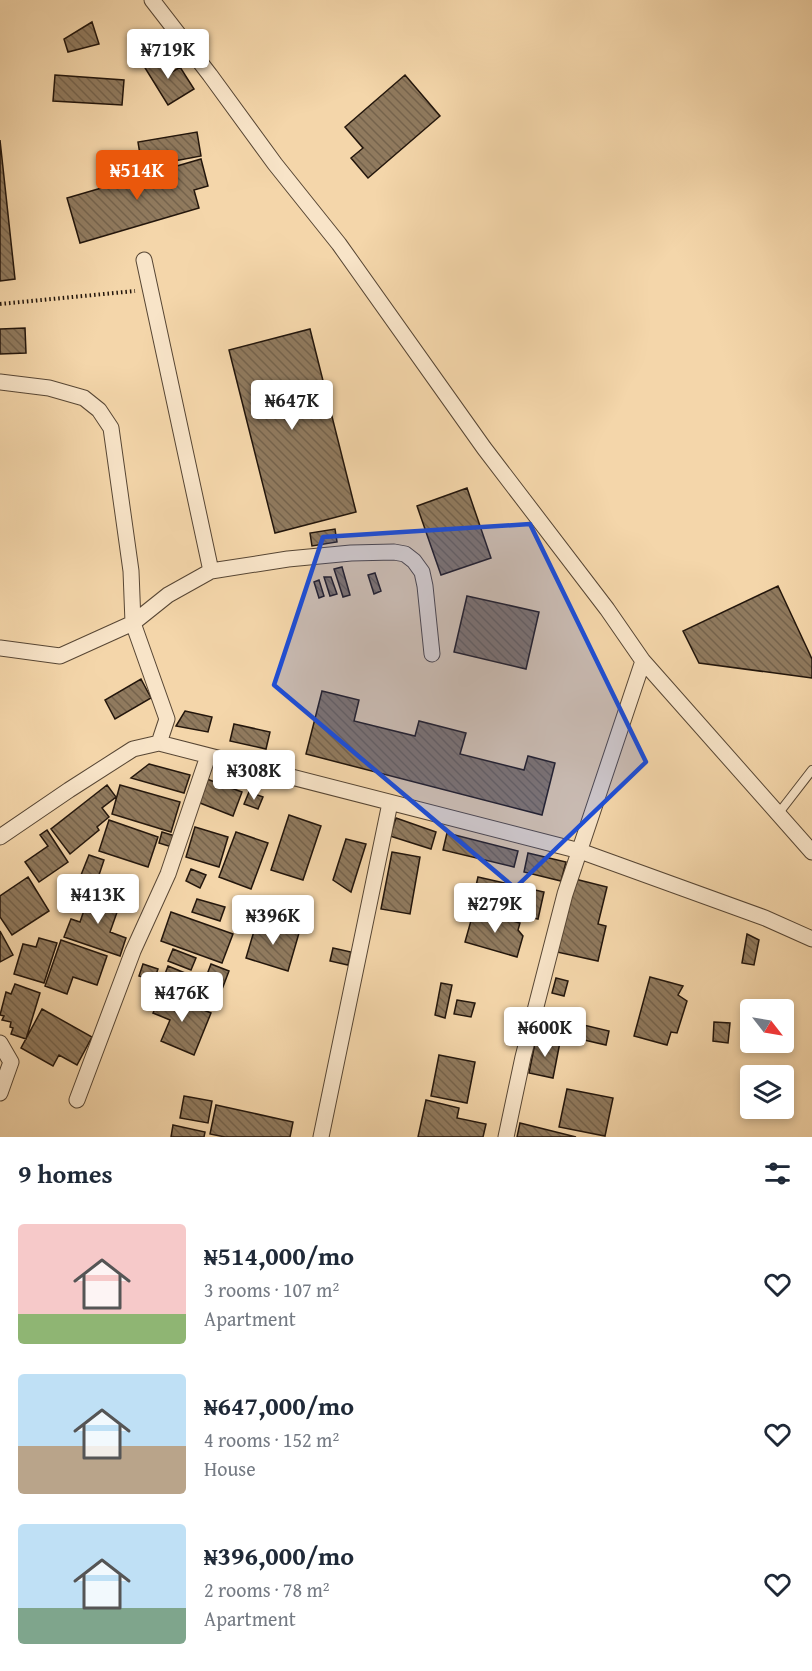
<!DOCTYPE html>
<meta charset="utf-8">
<style>
body{margin:0;font-family:"Gentium Book Plus",serif;background:#f2f2f3;color:#1f2937;height:100vh;display:flex;flex-direction:column;font-size:22px;white-space:nowrap}
*{box-sizing:border-box;margin:0}
p{font-size:20px;color:#747a83}
.icon{flex:none;width:33px;height:33px;fill:none;stroke:currentColor;stroke-width:2;stroke-linecap:round;stroke-linejoin:round}
.map{position:relative;height:1137px;overflow:hidden}
.drawer{display:flex;flex-direction:column;background:#fff;flex:1}
.drawer>*{flex:none}
.needle{width:39px;rotate:121deg}
.controls{position:absolute;left:740px;top:999px;display:grid;gap:12px}
.controls a{display:grid;place-items:center;width:54px;height:54px;border-radius:6px;background:#fff;box-shadow:0 3px 9px #0003;font-size:30px}
.price{position:absolute;translate:-50% -51px;padding:0 14px;border-radius:6px;background:#fff;color:#222;font-size:20px;line-height:39px;filter:drop-shadow(0 2px 3px #0008)}
.price::after{content:'';position:absolute;left:50%;top:36px;width:18px;height:14px;margin-left:-9px;background:inherit;clip-path:polygon(0 0,100% 0,50% 100%)}
.price.active{background:#ea580c;color:#fff}
ul{padding:0;list-style:none}
li{display:flex;align-items:center;gap:18px;height:150px;padding:0 18px}
li span{display:grid;place-items:center;flex:none;width:168px;height:120px;border-radius:6px;color:#555}
li>.icon{margin-inline-start:auto}
span .icon{width:72px;height:72px;fill:#fffc;stroke-width:1}
li b{font-size:26px}
h2{display:flex;justify-content:space-between;align-items:center;height:72px;padding:0 18px;font-size:26px}
.map>svg:first-child{display:block}
</style>
<div class="map">
<svg width="812" height="1137" viewBox="0 0 812 1137">
<defs>
<pattern id="building-back-hatch" width="6" height="6" patternUnits="userSpaceOnUse" patternTransform="scale(1.5)"><rect width="6" height="6" fill="#907a5e"/><path d="M-1 5l2 2M0 0l6 6M5-1l2 2" fill="none" stroke="#75634c"/></pattern>
</defs>
<rect width="100%" height="100%" fill="#f4d6aa"/>
<filter id="stains"><feTurbulence type="fractalNoise" baseFrequency=".00333" numOctaves="4"/><feColorMatrix values="0 0 0 0 .2 0 0 0 0 .09 0 0 0 0 .02 0 0 0 .5 -.17"/></filter>
<radialGradient id="worn" r=".72"><stop offset=".6" stop-color="#630" stop-opacity="0"/><stop offset="1" stop-color="#630" stop-opacity=".3"/></radialGradient>
<!-- building -->
<path fill="url(#building-back-hatch)" stroke="#23160c" stroke-width="1.5" d="M92 22 99 44 68 52 64 39Z
M156 54 169 74 180 67 194 89 168 105 142 63Z
M55 75 124 80 122 105 53 101Z
M405 75 440 116 368 178 351 158 363 148 345 127Z
M197 132 201 156 142 167 138 142Z
M0 140 15 279 0 281Z
M201 159 208 186 194 190 199 208 80 243 67 198Z
M25 328 26 353 0 354V329Z
M310 329 356 512 275 533 229 350Z
M467 488 491 558 441 575 417 506Z
M335 529 337 542 312 546 310 533Z
M342 567 350 595 343 597 334 569Z
M375 573 381 591 374 594 368 575Z
M324 577H331L337 594 330 596Z
M319 580 324 596 319 598 314 582Z
M778 586 812 659V678L699 663 683 631Z
M467 596 539 612 526 669 454 652Z
M141 679 151 698 115 719 105 700Z
M322 691 359 700 354 721 415 736 419 721 466 733 460 754 524 770 528 756 555 763 542 815 306 754Z
M185 711 212 717 208 732 176 726Z
M234 724 270 732 266 749 230 741Z
M149 764 190 775 184 793 131 778Z
M204 778 242 792 233 816 195 801Z
M107 785 116 797 102 808 109 817 97 827 99 830 70 854 51 829Z
M120 785 180 802 171 832 112 814Z
M249 792 263 797 258 809 244 804Z
M289 815 321 826 303 880 271 870Z
M396 818 436 832 431 849 390 836Z
M109 820 158 837 148 867 99 851Z
M195 827 228 837 219 867 186 857Z
M47 830 68 862 39 882 25 862 48 846 40 835Z
M162 832 175 836 172 847 159 843Z
M236 832 268 843 251 889 219 877Z
M447 833 518 851 514 867 443 850Z
M346 839 366 844 351 892 333 880Z
M392 852 420 857 410 914 381 909Z
M528 853 566 862 561 881 524 872Z
M89 855 104 860 97 881 81 875Z
M191 869 206 875 200 888 186 881Z
M28 877 49 911 12 935 0 917V896Z
M478 877 544 892 538 919 472 903Z
M575 879 607 887 598 924 606 926 598 961 557 952Z
M91 890 121 901 110 932 126 938 120 956 64 937 71 919 80 922Z
M197 899 225 907 220 921 192 912Z
M474 910 520 923 518 930 523 936 517 957 465 942Z
M171 912 233 934 222 963 161 941Z
M257 921 299 933 288 971 246 958Z
M0 931 13 955 0 962Z
M747 934 759 940 754 965 742 963Z
M39 938 57 943 44 983 14 974 23 944 36 947Z
M61 940 107 956 97 985 73 977 67 994 45 986Z
M333 948 351 952 348 965 330 961Z
M173 949 196 958 191 970 168 961Z
M143 964 158 969 154 980 139 976Z
M211 964 229 971 216 1005 198 998Z
M168 966 202 980 195 996 162 982Z
M650 977 683 986 678 995 687 1001 677 1033 671 1032 667 1045 634 1036Z
M556 978 568 981 564 996 552 993Z
M441 983 452 985 445 1018 435 1015Z
M15 984 40 993 26 1039 11 1034 13 1028 10 1027 11 1022 2 1020 4 1016 0 1015 6 992 11 994Z
M162 993 211 1013 194 1055 161 1041 170 1020 153 1013Z
M457 1000 475 1003 471 1017 454 1014Z
M42 1009 92 1037 77 1065 59 1055 53 1066 21 1048Z
M714 1022 730 1023 728 1043 713 1041Z
M575 1023 609 1031 606 1045 571 1037Z
M536 1038 560 1042 553 1078 529 1073Z
M439 1055 475 1062 467 1103 431 1096Z
M567 1089 613 1098 605 1136 559 1127Z
M184 1096 212 1101 208 1123 180 1118Z
M426 1100 459 1108 457 1118 486 1124 483 1137H418Z
M216 1105 293 1122 290 1137H225L210 1134Z
M520 1123 576 1137H517Z
M173 1125 205 1132 204 1137H171Z"/>
<g fill="none" stroke-linecap="round" stroke-linejoin="round">
<defs>
<path id="lane" d="M778 814 812 770"/>
<path id="street" d="M152 0 210 75 275 164 339 244 484 448 607 609 643 661 812 852
M144 260 211 571
M0 382 49 388 84 398 99 410 111 428 131 571 133 623 167 719 159 743
M0 648 60 656 133 623 168 595 211 571 288 559 351 553 394 552 405 554 414 561 422 572 425 586 432 654
M0 837 69 790 133 749 159 743 580 851 765 918 812 939
M0 1043 11 1062 0 1093
M77 1100 133 951 168 874 208 756
M321 1137 390 803
M506 1137 523 1057 565 894 643 661"/>
</defs>
<!-- lane casing -->
<use href="#lane" stroke="#574634" stroke-width="10"/>
<!-- street casing -->
<use href="#street" stroke="#574634" stroke-width="17"/>
<!-- path -->
<path stroke="#23160c" stroke-width="4" stroke-dasharray="1.5 3" stroke-linecap="butt" d="M0 304 135 291"/>
<!-- lane -->
<use href="#lane" stroke="#f8e4c8" stroke-width="8"/>
<!-- street -->
<use href="#street" stroke="#f8e4c8" stroke-width="15"/>
</g>
<!-- marked area -->
<path fill="#1d4ed8" fill-opacity="0.2" stroke="#1d4ed8" stroke-width="4.5" stroke-linejoin="round" d="M530 524 646 762 515 888 274 685 323 537Z"/>
<rect width="100%" height="100%" filter="url(#stains)"/>
<rect width="100%" height="100%" fill="url(#worn)"/>
</svg>
<div class="controls">
<a><svg class="needle" viewBox="-14 -14 28 28"><path d="M0-13l5 13h-10z" fill="#e53935"/><path d="M0 13l5-13h-10z" fill="#747a83"/></svg></a>
<a><svg class="icon" aria-label="layers" viewBox="0 0 24 24"><path d="M12 4l9 5-9 5-9-5zM3 14l9 5 9-5"/></svg></a>
</div>
<b class="price" style="left:168px;top:80px">₦719K</b>
<b class="price active" style="left:137px;top:201px">₦514K</b>
<b class="price" style="left:292px;top:431px">₦647K</b>
<b class="price" style="left:254px;top:801px">₦308K</b>
<b class="price" style="left:98px;top:925px">₦413K</b>
<b class="price" style="left:495px;top:934px">₦279K</b>
<b class="price" style="left:273px;top:946px">₦396K</b>
<b class="price" style="left:182px;top:1023px">₦476K</b>
<b class="price" style="left:545px;top:1058px">₦600K</b>
</div>
<section class="drawer">
<h2>9 homes<svg class="icon" aria-label="filters" viewBox="0 0 24 24"><path d="M4 7h16M4 17h16"/><circle cx="9" cy="7" r="2"/><circle cx="15" cy="17" r="2"/></svg></h2>
<ul>
<li><span style="background:linear-gradient(#f6c9c9 75%,#8fb573 0)"><svg class="icon" aria-label="home" viewBox="0 0 24 24"><path d="M3 11l9-7 9 7M6 9v11h12V9"/></svg></span><div><b>₦514,000/mo</b><p>3 rooms · 107 m²</p><p>Apartment</p></div><svg class="icon" aria-label="heart" viewBox="0 0 24 24"><path d="M12 20l-8-8c-3-5 5-10 8-4 3-6 11-1 8 4z"/></svg></li>
<li><span style="background:linear-gradient(#bfe0f5 60%,#b9a48a 0)"><svg class="icon" aria-label="home" viewBox="0 0 24 24"><path d="M3 11l9-7 9 7M6 9v11h12V9"/></svg></span><div><b>₦647,000/mo</b><p>4 rooms · 152 m²</p><p>House</p></div><svg class="icon" aria-label="heart" viewBox="0 0 24 24"><path d="M12 20l-8-8c-3-5 5-10 8-4 3-6 11-1 8 4z"/></svg></li>
<li><span style="background:linear-gradient(#bfe0f5 70%,#7fa58c 0)"><svg class="icon" aria-label="home" viewBox="0 0 24 24"><path d="M3 11l9-7 9 7M6 9v11h12V9"/></svg></span><div><b>₦396,000/mo</b><p>2 rooms · 78 m²</p><p>Apartment</p></div><svg class="icon" aria-label="heart" viewBox="0 0 24 24"><path d="M12 20l-8-8c-3-5 5-10 8-4 3-6 11-1 8 4z"/></svg></li>
</ul>
</section>
